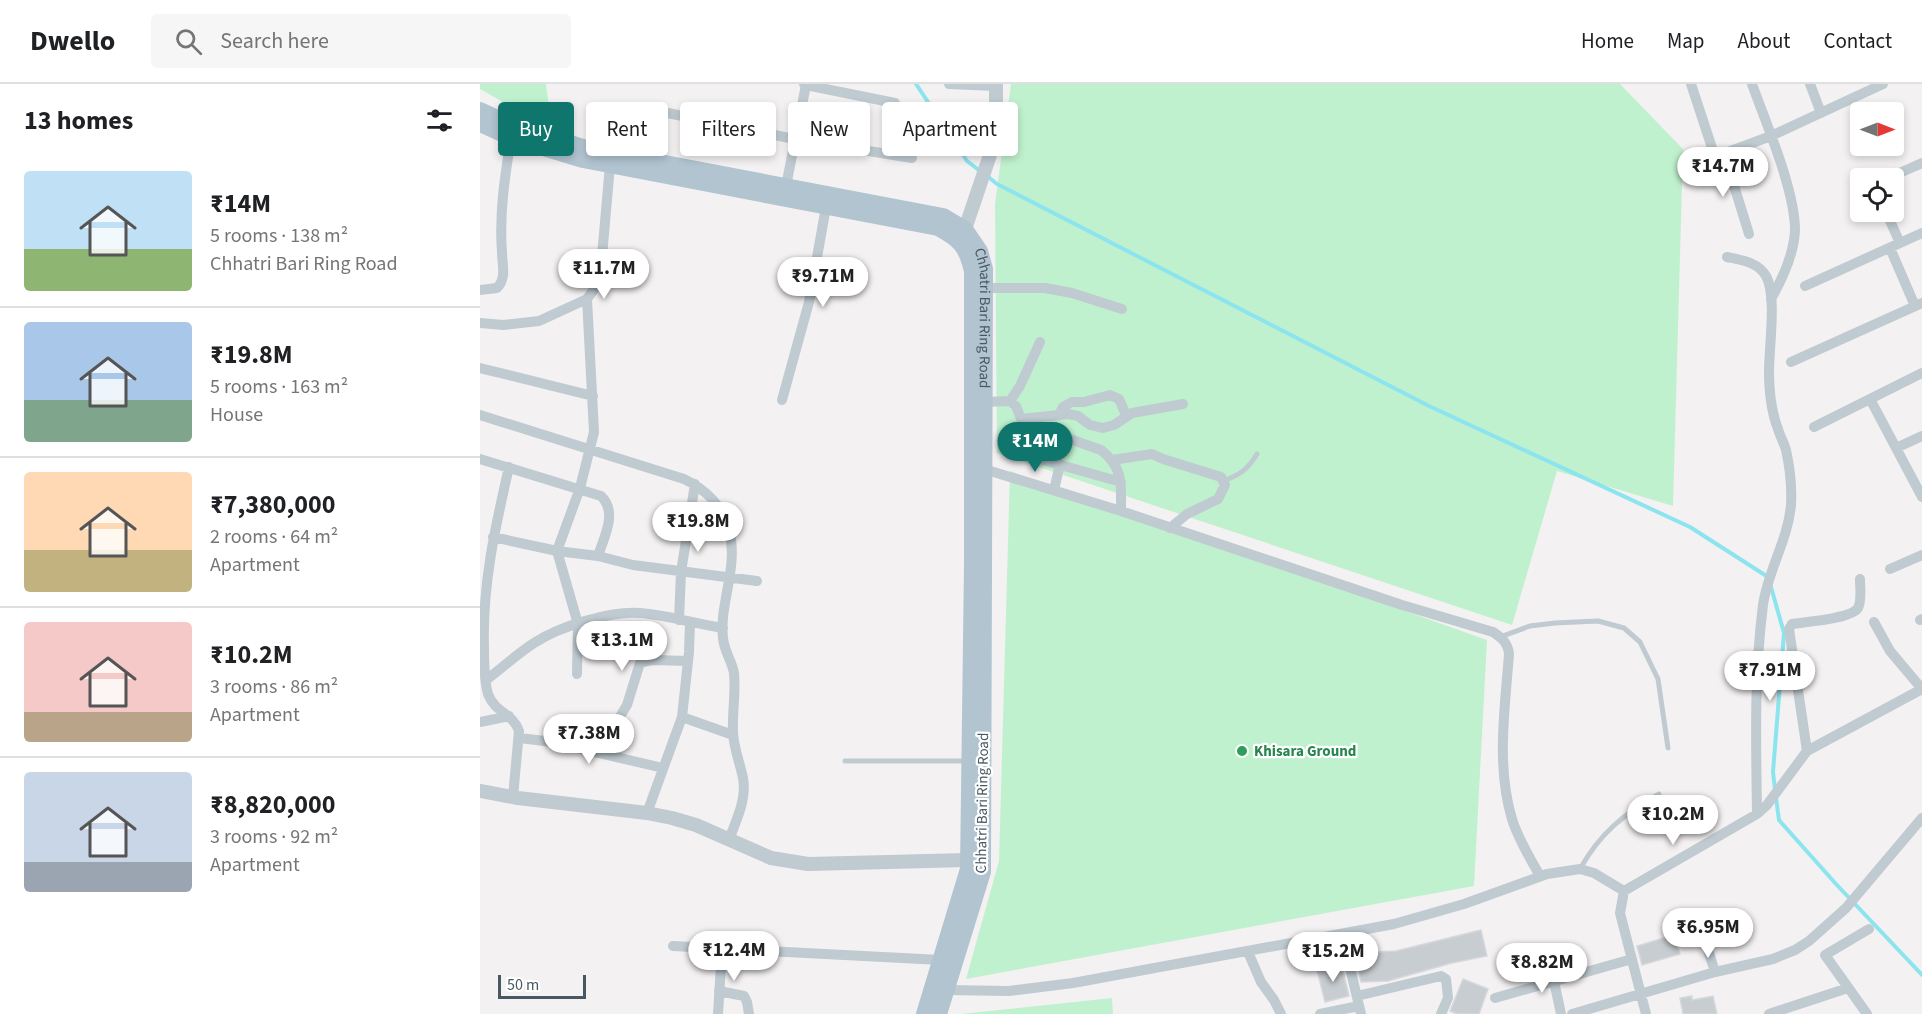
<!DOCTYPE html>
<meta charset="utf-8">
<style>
body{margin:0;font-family:"Source Sans 3",sans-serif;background:#f6f6f6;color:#202124;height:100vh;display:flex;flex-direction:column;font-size:22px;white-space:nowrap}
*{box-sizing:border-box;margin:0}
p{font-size:20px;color:#757577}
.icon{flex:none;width:33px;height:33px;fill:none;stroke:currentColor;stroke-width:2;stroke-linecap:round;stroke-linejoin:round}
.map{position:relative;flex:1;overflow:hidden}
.side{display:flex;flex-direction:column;background:#fff;width:480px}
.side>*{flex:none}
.top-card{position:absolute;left:18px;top:18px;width:570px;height:54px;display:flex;gap:12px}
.needle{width:39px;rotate:90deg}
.fabs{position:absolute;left:1370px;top:18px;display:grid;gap:12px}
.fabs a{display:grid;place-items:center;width:54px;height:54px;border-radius:6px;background:#fff;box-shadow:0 3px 9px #0003;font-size:30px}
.scale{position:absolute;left:18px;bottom:15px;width:88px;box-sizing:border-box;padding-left:6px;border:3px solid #485760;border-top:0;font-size:16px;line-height:21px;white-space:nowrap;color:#485760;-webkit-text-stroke:4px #fff;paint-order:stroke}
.price{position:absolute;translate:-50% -51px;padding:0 14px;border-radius:21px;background:#fff;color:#222;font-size:20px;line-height:39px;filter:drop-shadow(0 2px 3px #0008)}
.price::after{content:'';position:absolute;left:50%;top:36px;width:18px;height:14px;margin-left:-9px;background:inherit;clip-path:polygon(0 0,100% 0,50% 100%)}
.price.active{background:#0f766e;color:#fff}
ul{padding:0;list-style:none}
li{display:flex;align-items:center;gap:18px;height:150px;padding:0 24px}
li+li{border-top:2px solid #e0e0e0}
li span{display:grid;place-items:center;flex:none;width:168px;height:120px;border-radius:6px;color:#555}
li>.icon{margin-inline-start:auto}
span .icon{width:72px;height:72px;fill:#fffc;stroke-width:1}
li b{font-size:26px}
h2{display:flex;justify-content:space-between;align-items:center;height:72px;padding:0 24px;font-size:26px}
.pill{padding:0 21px;border-radius:6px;background:#fff;box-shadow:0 3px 9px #0003;font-size:21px;line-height:54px}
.pill.active{background:#0f766e;color:#fff}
header{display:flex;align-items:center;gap:36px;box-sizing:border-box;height:84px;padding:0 30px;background:#fff;border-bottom:2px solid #e0e0e0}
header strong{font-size:28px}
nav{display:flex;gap:33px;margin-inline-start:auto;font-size:21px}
.search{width:420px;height:54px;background:#f6f6f6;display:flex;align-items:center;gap:15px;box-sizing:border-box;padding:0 21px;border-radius:6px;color:#757577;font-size:22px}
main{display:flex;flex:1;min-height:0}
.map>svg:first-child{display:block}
</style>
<header>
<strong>Dwello</strong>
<div class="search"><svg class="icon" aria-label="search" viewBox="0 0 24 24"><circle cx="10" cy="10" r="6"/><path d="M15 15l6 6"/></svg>Search here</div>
<nav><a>Home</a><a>Map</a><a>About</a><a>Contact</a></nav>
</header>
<main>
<section class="side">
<h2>13 homes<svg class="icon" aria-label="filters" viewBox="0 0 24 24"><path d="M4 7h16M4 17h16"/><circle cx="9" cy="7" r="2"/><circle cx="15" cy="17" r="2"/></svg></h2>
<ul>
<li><span style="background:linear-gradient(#bfe0f5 65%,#8fb573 0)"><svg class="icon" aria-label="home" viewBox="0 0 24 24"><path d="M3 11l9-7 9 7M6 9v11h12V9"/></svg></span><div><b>₹14M</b><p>5 rooms · 138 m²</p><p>Chhatri Bari Ring Road</p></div></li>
<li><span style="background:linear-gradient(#a9c7e8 65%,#7fa58c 0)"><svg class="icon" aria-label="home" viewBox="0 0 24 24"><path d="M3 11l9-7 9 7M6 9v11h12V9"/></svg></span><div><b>₹19.8M</b><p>5 rooms · 163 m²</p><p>House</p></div></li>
<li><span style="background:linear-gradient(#ffd9b3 65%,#c2b280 0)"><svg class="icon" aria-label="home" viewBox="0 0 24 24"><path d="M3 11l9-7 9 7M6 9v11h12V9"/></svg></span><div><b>₹7,380,000</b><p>2 rooms · 64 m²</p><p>Apartment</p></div></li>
<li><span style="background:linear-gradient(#f6c9c9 75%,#b9a48a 0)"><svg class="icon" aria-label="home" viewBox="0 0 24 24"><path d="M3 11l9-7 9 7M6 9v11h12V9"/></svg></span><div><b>₹10.2M</b><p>3 rooms · 86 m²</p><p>Apartment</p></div></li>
<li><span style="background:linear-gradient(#c9d6e8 75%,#9aa5b1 0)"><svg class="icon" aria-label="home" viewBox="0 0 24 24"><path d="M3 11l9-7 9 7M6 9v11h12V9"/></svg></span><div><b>₹8,820,000</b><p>3 rooms · 92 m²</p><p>Apartment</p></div></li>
</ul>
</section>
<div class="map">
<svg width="1442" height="930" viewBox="0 0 1442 930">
<rect width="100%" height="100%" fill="#f4f1f2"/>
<!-- green -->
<path fill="#c0f1ce" d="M0 0H66L72 46 0 5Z
M531 0H1140L1203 65 1193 422 1077 387 1032 541 517 369 515 120Z
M530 387 1007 556 994 802 486 895 519 777Z
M632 914 633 930H481Z"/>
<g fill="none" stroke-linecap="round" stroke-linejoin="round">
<!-- stream -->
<path stroke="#8ce4ef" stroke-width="4" d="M436 0 487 77 500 87
M506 91 517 100 949 322 1210 443 1288 493
M1291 503 1304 549 1293 688 1295 706
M1296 714 1299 736 1356 800 1442 891"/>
</g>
<!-- building -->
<path fill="#c8cdd1" stroke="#d5d8dd" stroke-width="1.5" d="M1001 846 1007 872 972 879 908 897 881 898 876 876 879 873 897 872V868L916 867Z
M1194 851 1200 870 1162 881 1157 862Z
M861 879 869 912 845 918 837 886Z
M983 895 1008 905 999 930H977L970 927Z
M1212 912V916L1233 912 1237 930H1203L1200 914Z"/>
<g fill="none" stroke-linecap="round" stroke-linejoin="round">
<!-- service -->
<path stroke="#bfcad1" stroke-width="5" d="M743 397C760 391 768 385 777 370
M1020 553 1050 542 1075 539 1118 537 1144 544 1160 558 1178 595 1188 664
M365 677H487
M1100 785C1120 749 1144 730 1179 710"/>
<!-- minor -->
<path stroke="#bfcad1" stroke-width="10" d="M469 0 515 2
M1211 0 1235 73
M1272 0C1286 39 1315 106 1315 146 1314 170 1303 194 1291 215
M1330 0 1341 29
M326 1 415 19
M183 28 314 55 432 74
M1244 69 1269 150
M1210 82 1291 52 1403 0
M1408 94 1442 79
M306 102 326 1 324 0
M1406 128 1420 159
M1410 164 1435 222
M1247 173C1261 176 1278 178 1286 192 1297 211 1289 264 1289 287 1289 306 1291 327 1298 345 1300 352 1304 359 1306 366 1310 384 1312 403 1311 421 1308 456 1288 486 1283 521 1274 591 1276 660 1277 730
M1325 202 1442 149
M505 204H565L592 209 642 225
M0 206 17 204C27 194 22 180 22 168 19 129 25 92 31 54
M0 239 23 241 59 237 107 215 117 201 121 184 130 81
M1311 278 1442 219
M0 284 113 312
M1390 315 1442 413
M302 316 329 218 346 123
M530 317 540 302 560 258
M504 318 530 317 536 322 541 335 550 341 621 366C644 384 641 401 641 427
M580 329 583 323 592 318H604L630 311 639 315 646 331
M0 331 204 395C225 405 243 422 249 445 259 484 239 519 243 554 244 567 252 577 254 589 256 609 252 629 253 649 254 665 260 679 263 694 267 716 256 736 249 756
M541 335 588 330 598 332 610 341 623 344 634 341 652 329 703 320
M545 338 540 345 534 360 538 369 641 398
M1334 343 1442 289
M1416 364 1442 352
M0 375 121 412C138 428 124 453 118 472
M632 376 672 370 683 375 741 393 745 401 738 415 707 430 690 444
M29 383C15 444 2 502 4 564 4 579 4 596 8 610 15 629 33 629 39 647L33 713
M504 385 641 427 922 521 1013 548C1022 554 1028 559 1029 570 1025 624 1016 682 1032 735 1038 755 1050 774 1060 792
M574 406 580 380
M13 453 77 467 118 472 153 481 277 497
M1410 485 1442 471
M199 536 201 488 215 400
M1440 536 1442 535
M1394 538 1410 567 1442 605
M97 590 98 540 77 467 100 404 114 348 107 215
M6 596C22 584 37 570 54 559 80 542 130 527 160 529 188 531 215 540 243 544
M202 633 253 651
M0 638 29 632
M40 654 72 658 183 684
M1327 667 1309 545 1312 540C1325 538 1371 535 1378 524 1382 517 1380 504 1380 495
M118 669 147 621 160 579 172 576 208 577
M167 729 202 633 209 568 210 539
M1218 834 1235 888
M862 850 881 930
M193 862 461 876
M768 868 781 898 794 916 801 930
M1071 883 1081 930
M466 906 529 907 593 899 914 840 984 820 1067 790 1100 785 1114 789 1144 807
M239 907 264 912 267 918 269 930
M877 912 961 892 966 895 968 914 961 930
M1015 914 1152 875
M238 930 242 865
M840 930 879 922
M1092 930 1235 888 1293 875 1315 866 1329 857 1366 824 1442 734
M1166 930 1140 829 1144 807 1277 730 1287 721 1327 667 1442 605
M1289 930 1368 904
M1387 930 1345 871 1389 845"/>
<!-- tertiary -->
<path stroke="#bfcad1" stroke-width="14" d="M485 145 510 71 516 47V0
M0 707 38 714 167 729 192 734 216 741 291 774 328 780 488 776"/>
<!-- primary -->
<g stroke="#b1c4d0" stroke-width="16">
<path id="s1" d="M0 26 35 42 106 64 463 132 485 145 500 167 505 185 503 788 459 930"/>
<path d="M0 40 31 54 103 76 458 144C480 156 486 162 492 187V480L488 785 444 930"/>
</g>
</g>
<!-- markers -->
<circle fill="#2e9e5b" stroke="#fff" stroke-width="2" cx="762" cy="667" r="6"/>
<g text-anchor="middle" stroke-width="4.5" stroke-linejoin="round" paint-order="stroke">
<!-- street labels -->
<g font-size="15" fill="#485760" stroke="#fff">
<text dy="5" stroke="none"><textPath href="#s1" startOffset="596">Chhatri Bari Ring Road</textPath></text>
<text transform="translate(502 719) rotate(-89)" y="5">Chhatri Bari Ring Road</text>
</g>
<!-- leisure labels -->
<g font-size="15" font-weight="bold" fill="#27864d" stroke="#fff" text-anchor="start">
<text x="774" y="672">Khisara Ground</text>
</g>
</g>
</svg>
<div class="fabs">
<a><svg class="needle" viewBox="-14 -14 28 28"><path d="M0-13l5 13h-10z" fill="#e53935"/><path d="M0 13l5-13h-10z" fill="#757577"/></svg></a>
<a><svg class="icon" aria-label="locate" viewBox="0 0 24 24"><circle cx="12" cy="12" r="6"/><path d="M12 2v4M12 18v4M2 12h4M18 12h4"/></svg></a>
</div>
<div class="scale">50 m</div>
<b class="price" style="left:1243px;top:114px">₹14.7M</b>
<b class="price" style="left:124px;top:216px">₹11.7M</b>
<b class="price" style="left:343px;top:224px">₹9.71M</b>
<b class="price active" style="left:555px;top:389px">₹14M</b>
<b class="price" style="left:218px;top:469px">₹19.8M</b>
<b class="price" style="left:142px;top:588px">₹13.1M</b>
<b class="price" style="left:1290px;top:618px">₹7.91M</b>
<b class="price" style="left:109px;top:681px">₹7.38M</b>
<b class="price" style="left:1193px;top:762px">₹10.2M</b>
<b class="price" style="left:1228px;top:875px">₹6.95M</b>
<b class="price" style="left:254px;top:898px">₹12.4M</b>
<b class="price" style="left:853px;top:899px">₹15.2M</b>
<b class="price" style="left:1062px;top:910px">₹8.82M</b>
<div class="top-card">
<a class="pill active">Buy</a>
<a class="pill">Rent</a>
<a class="pill">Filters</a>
<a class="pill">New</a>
<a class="pill">Apartment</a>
</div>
</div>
</main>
